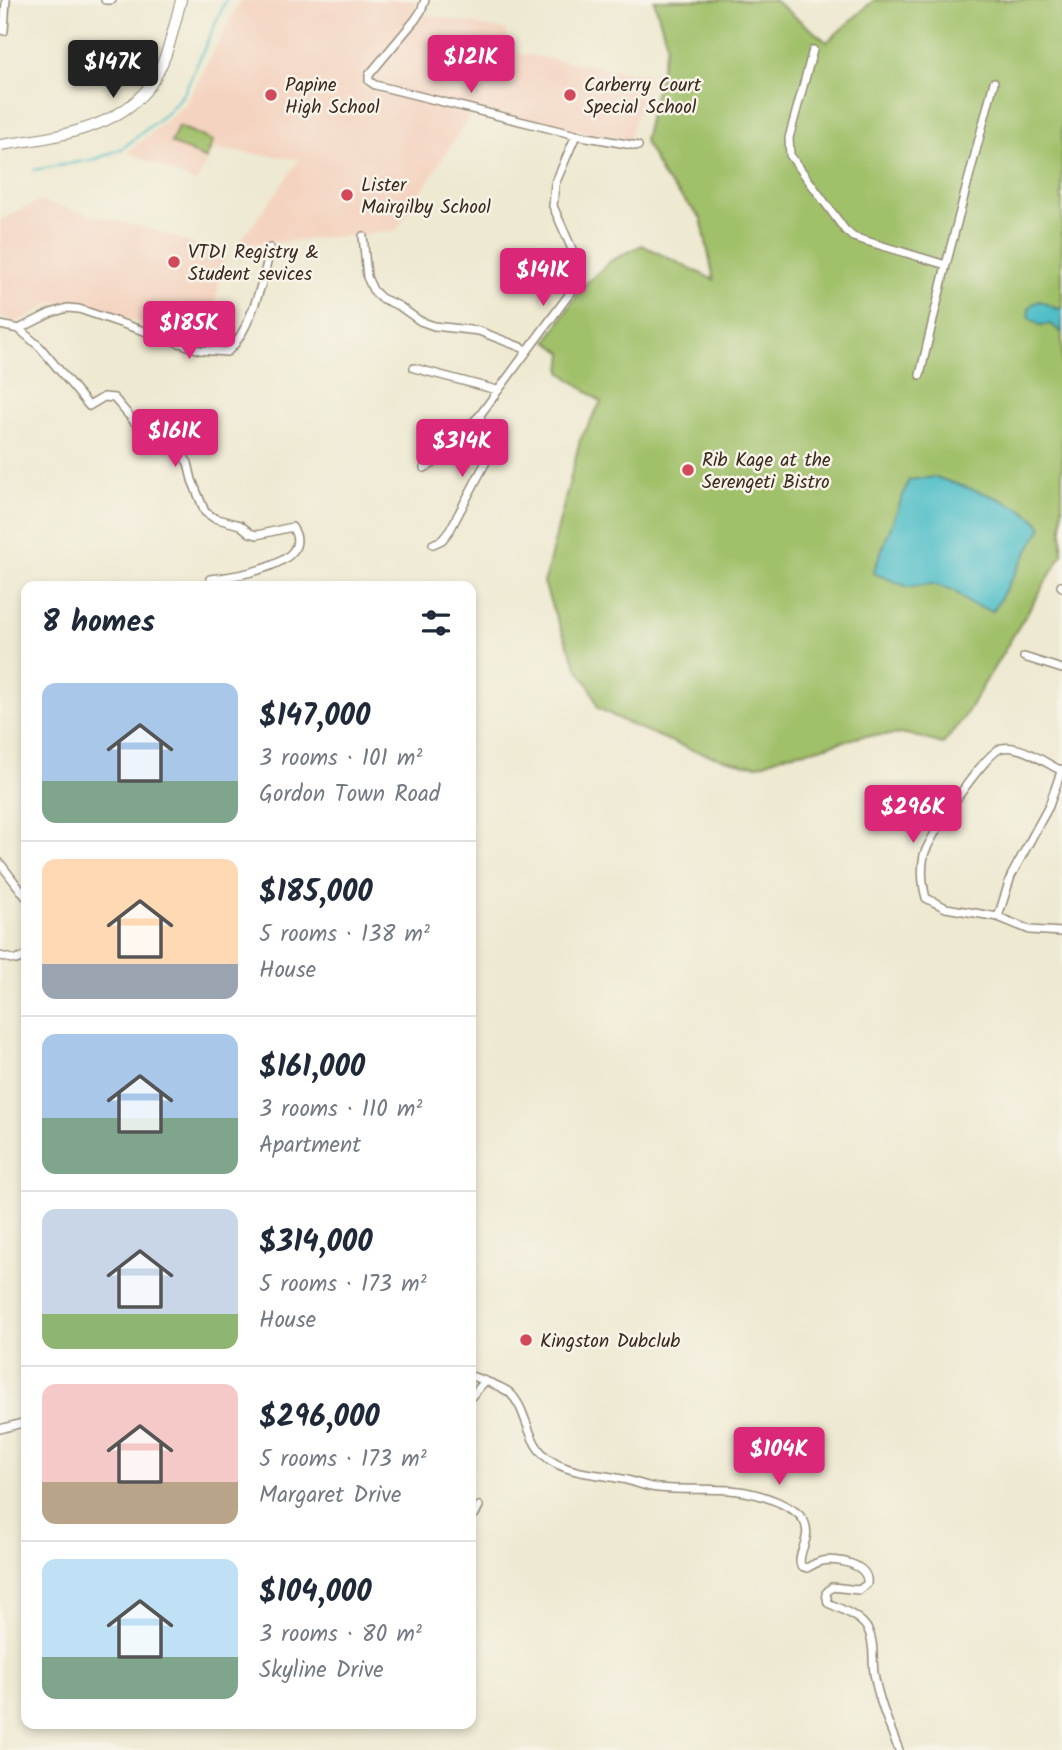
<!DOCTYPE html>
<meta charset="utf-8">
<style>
body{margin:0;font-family:Kalam,sans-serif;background:#f2f2f3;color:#1f2937;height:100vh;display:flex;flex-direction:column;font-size:26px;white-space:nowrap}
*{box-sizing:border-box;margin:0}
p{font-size:23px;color:#747a83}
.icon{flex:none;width:38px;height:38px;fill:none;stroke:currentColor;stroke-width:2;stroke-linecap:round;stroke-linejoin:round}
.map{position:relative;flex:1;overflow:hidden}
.panel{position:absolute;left:21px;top:581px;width:455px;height:1148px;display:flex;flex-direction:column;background:#fff;border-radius:14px;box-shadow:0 4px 10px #0003}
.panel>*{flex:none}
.price{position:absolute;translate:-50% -60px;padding:0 16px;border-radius:7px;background:#db2777;color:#fff;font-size:23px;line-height:46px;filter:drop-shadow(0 2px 4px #0008)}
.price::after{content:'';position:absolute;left:50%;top:42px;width:21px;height:16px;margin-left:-10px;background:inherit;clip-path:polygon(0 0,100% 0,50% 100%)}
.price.selected{background:#222;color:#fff}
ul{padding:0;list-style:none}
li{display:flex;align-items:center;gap:21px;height:175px;padding:0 21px}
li+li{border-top:2px solid #e0e1e3}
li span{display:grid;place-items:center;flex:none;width:196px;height:140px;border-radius:14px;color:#555}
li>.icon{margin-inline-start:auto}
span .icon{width:84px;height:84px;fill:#fffc;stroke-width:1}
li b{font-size:30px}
h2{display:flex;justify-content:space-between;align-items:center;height:84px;padding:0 21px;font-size:30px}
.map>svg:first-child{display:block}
</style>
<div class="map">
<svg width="1062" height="1750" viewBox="0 0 1062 1750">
<rect width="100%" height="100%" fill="#f7f3e8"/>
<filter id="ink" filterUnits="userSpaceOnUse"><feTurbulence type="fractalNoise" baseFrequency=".0143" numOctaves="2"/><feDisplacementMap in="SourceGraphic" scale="14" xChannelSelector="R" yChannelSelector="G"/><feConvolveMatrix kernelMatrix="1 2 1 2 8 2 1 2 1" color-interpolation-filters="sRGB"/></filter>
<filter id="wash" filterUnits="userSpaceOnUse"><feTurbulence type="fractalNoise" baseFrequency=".00686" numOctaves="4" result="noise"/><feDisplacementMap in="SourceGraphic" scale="28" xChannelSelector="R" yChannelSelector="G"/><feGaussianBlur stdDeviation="1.57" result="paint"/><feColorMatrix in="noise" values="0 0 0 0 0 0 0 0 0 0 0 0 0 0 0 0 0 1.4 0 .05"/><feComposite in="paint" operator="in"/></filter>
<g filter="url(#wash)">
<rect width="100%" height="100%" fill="#eee9d1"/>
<!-- built -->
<path fill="#f4d3c0" d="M241 0H415L414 12 403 30 371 73 424 14 506 30 510 52 647 75 629 140 492 114 390 88 368 75 360 86 470 115 396 231 237 246 300 159 213 149 196 183 128 152 186 104Z
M38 201 164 233 225 256 206 344 83 304 50 303 17 323 0 317V220Z"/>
<!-- green -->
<path fill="#a0c069" stroke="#6e7544" stroke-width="2" d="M654 0H774L827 42 874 0H1062V555L963 719 943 744 907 734 863 736 812 750 788 754 759 765 743 764 692 750 629 724 598 708 591 689 578 669 553 610 544 583 580 440 601 402 561 372 563 353 547 341 583 286 612 260 642 245 714 280 701 218 663 177 644 140 667 44Z
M178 126 213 141 206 159 171 143Z"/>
<!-- water -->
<path fill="#51bfc8" stroke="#467473" stroke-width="2" d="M1040 301 1057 309 1062 308V333L1051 324 1040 325 1030 318C1026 308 1031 304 1040 301Z
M935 477C965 488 1024 501 1042 527L993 611 970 604 953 590 932 584 908 587 873 573 909 480Z"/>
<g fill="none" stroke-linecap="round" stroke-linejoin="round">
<!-- stream -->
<path stroke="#51bfc8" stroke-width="2" d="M34 170 96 159 123 148 168 112 184 93 226 0"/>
</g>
</g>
<g filter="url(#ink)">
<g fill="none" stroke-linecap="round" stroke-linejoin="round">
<defs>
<path id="minor" d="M105 0H112
M425 0 421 11 415 20 369 75V81L375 85 576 135 638 146
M4 31 6 0
M813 50 789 138 790 155 845 230 853 237 946 265
M363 236 367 277 373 290 381 298 399 306 420 321 434 326 479 331 528 350
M0 325 19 329 51 313 67 308 79 309 200 350 227 352C249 334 265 276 270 248
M19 329 40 347 89 406 104 397 114 398 148 438 178 451 184 457 188 463 192 480 205 512 214 518 240 525 250 533 257 535 292 527C318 565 232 577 210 579
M414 368 497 390
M920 375 946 265 994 82
M424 468 434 463 480 415 579 281 575 256 553 206 555 184 576 135
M433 544 442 540 450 530 489 456 480 415
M1061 586 1062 587
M1024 657 1062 669
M1062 771C1045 763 1021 744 1002 748 985 752 929 837 924 855 921 870 922 883 926 898L946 908 998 917 1030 930 1062 932
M0 863 26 897
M998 917 1011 876 1049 806 1062 769
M0 956 16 960 26 956
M471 1376C482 1380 500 1385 510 1393 530 1412 525 1448 555 1463 575 1474 600 1474 622 1479 634 1481 645 1487 658 1488 701 1492 736 1483 778 1502 788 1507 798 1511 804 1521 813 1538 796 1553 801 1566L807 1568C812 1565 817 1562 822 1561 837 1558 870 1564 867 1584L859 1590 832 1587 826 1593 828 1603C841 1609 862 1617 868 1630 875 1642 872 1660 874 1673 878 1699 889 1725 899 1750
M471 1397 485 1381
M0 1429 26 1422
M471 1516 475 1514 479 1506"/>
<path id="major" d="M0 145C54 137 126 130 156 76 169 53 174 26 181 0"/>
</defs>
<!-- minor casing -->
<use href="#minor" stroke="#948a78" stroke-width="10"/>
<!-- major casing -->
<use href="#major" stroke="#948a78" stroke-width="12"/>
<!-- minor -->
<use href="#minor" stroke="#fff" stroke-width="7"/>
<!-- major -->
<use href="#major" stroke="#fff" stroke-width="10"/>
</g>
</g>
<!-- markers -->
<g fill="#d1495b" stroke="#f7f3e8" stroke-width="2.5">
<circle cx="271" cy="95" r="7"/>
<circle cx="570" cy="95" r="7"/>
<circle cx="347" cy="195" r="7"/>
<circle cx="174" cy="262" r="7"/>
<circle cx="688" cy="470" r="7"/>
<circle cx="526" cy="1340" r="7"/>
</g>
<g text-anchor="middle" stroke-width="5" stroke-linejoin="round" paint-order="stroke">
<!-- poi labels -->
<g font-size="19" fill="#3b2a1e" stroke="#f7f3e8" text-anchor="start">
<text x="285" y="91">Papine<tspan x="285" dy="22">High School</tspan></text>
<text x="584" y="91">Carberry Court<tspan x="584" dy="22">Special School</tspan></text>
<text x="361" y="191">Lister<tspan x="361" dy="22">Mairgilby School</tspan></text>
<text x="188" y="258">VTDI Registry &amp;<tspan x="188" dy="22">Student sevices</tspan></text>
<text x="702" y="466">Rib Kage at the<tspan x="702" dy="22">Serengeti Bistro</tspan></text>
<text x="540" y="1347">Kingston Dubclub</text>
</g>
</g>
</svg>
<b class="price" style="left:471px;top:95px">$121K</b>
<b class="price selected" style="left:113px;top:100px">$147K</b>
<b class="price" style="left:543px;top:308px">$141K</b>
<b class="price" style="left:189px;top:361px">$185K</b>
<b class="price" style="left:175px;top:469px">$161K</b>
<b class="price" style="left:462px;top:479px">$314K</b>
<b class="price" style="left:913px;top:845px">$296K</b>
<b class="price" style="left:779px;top:1487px">$104K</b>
<section class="panel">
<h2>8 homes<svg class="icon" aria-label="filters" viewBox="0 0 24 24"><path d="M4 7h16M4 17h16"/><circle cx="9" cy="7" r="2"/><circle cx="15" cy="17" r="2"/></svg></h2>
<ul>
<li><span style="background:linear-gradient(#a9c7e8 70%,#7fa58c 0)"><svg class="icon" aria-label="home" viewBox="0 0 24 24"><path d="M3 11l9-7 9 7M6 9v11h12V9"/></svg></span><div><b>$147,000</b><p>3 rooms · 101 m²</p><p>Gordon Town Road</p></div></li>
<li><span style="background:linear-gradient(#ffd9b3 75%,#9aa5b1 0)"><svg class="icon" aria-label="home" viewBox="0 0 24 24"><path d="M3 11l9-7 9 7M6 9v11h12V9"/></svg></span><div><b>$185,000</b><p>5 rooms · 138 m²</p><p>House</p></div></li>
<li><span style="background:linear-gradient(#a9c7e8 60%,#7fa58c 0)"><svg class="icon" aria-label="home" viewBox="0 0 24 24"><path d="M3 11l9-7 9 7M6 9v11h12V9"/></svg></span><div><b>$161,000</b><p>3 rooms · 110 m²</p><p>Apartment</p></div></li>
<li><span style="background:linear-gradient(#c9d6e8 75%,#8fb573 0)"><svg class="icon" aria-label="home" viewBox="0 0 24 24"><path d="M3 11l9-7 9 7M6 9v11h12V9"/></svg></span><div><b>$314,000</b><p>5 rooms · 173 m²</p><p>House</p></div></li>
<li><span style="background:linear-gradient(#f6c9c9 70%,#b9a48a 0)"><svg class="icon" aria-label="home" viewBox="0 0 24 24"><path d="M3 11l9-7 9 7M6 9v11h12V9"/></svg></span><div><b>$296,000</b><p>5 rooms · 173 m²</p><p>Margaret Drive</p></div></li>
<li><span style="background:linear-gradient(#bfe0f5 70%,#7fa58c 0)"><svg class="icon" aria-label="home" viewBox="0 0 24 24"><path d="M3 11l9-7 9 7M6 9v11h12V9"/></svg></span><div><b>$104,000</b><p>3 rooms · 80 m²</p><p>Skyline Drive</p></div></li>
</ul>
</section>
</div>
